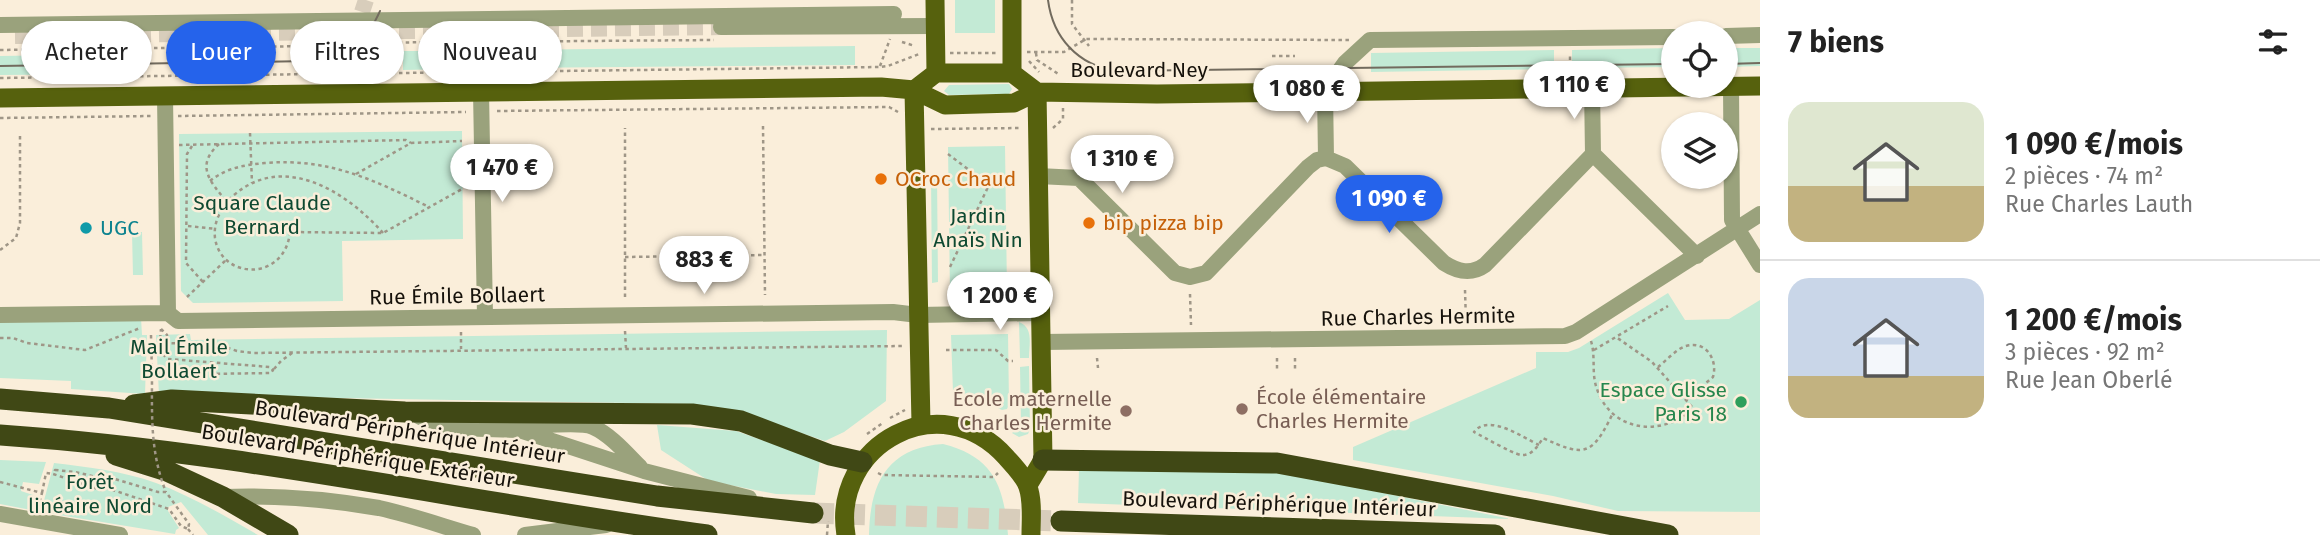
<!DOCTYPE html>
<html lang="fr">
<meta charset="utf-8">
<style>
body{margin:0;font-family:"Fira Sans",sans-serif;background:#f6f6f6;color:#222;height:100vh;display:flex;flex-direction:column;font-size:26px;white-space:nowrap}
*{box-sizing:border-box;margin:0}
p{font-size:23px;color:#767676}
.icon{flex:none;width:38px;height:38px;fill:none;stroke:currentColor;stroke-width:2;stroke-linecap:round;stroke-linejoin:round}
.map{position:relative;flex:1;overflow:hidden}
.sheet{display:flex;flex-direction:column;background:#fff;width:560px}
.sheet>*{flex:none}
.guide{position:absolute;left:21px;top:21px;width:665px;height:63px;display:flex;gap:14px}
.tools{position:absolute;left:1661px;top:21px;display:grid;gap:14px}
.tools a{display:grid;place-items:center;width:77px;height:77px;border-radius:50%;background:#fff;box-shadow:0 2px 5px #0004;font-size:35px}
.price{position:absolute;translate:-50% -60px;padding:0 16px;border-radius:24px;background:#fff;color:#222;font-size:23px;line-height:46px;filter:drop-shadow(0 2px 4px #0008)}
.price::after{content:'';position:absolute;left:50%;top:42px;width:21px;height:16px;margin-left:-10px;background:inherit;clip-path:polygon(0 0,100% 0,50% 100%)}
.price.active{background:#2563eb;color:#fff}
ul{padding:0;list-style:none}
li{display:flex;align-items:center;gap:21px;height:175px;padding:0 28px}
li+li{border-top:2px solid #e0e0e0}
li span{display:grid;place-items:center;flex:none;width:196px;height:140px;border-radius:21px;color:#555}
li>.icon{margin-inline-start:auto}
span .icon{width:84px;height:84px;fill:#fffc;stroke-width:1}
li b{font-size:30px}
h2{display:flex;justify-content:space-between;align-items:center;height:84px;padding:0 28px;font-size:30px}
.chip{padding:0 24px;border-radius:32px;background:#fff;box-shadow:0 2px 5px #0004;font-size:24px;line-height:63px}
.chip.active{background:#2563eb;color:#fff}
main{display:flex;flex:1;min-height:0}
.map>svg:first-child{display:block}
</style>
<main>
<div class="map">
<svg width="1760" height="535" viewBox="0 0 1760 535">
<rect width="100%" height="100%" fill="#faeeda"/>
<!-- green -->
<path fill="#c3ead5" d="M955 0H995V33H955Z
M855 46V65L509 68V50Z
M1673 48V67L1572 68V50Z
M1726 48H1760V66L1726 67Z
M1554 50V69L1371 72V53Z
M403 51H453L454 69 403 70Z
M133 54V74L0 75V56Z
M1009 84 1012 89 1009 94 949 95 944 91 949 85Z
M462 131 463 239 342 241 343 301 193 303 181 291 179 134Z
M1005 146 1007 292 950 294 948 147Z
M931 175H937L938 282 932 283Z
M132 232H142L143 275H133Z
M1668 293 1685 320 1729 319 1760 300V512L1618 511 1553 496 1353 460V447L1536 368V352H1568L1579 348Z
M141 318 142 335H147L145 394 71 389V381L0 378V320Z
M1019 322C1034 328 1029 344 1029 358H1020Z
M887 330 886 401 844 432 825 441 735 411 693 404 159 395 156 335 190 334 191 340Z
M1008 334 1009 404 1007 409 1002 410 975 397 953 392 951 335Z
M1029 366 1030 429 1028 434 1019 437 1012 433 1021 424 1020 367Z
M657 425 736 431 820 460 815 495 776 494 709 481 661 450Z
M943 444C994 457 1004 486 1008 535H869C870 483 887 448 943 444Z
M0 460 46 462 39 484 23 482 21 491 33 495 31 510 0 504Z
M54 463C88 467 123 471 156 483 191 496 225 516 258 535H208L181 502 168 507V511L179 528 176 530 175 534 41 512Z
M1079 469 1270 470 1511 519 1078 503Z"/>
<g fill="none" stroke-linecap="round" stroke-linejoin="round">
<!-- minor-tunnel -->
<path stroke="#d8cdbb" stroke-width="16" stroke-dasharray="16 8" stroke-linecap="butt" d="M362 12 366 0
M15 36 721 27"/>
<!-- highway-tunnel -->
<path stroke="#d8cdbb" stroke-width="21" stroke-dasharray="21 10" stroke-linecap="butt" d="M813 513 1061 521"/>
<!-- path -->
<path stroke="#9f9687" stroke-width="2.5" stroke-dasharray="3.5 3.5" stroke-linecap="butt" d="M1072 0V24L1089 46
M902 42 915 46
M0 50 314 46 331 43 714 40
M1027 52H1064L1086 39 1349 40
M950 53H996
M1036 53 1037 60 1060 75
M1272 56H1295
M1029 61 1039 72
M880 66 890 39
M1570 74V53
M0 78 880 67 888 66 919 54
M371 78 385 34
M497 111 889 107 898 112
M178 116 466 112
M0 118 151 116
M763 126 765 295
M1053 128 1063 119V108
M931 129 1022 128
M250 133 252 183
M219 144C195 166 210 181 226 201
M179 145 406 140 411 143
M192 146 187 154 186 263 203 282
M948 154 986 183
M356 174 411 143 462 141
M210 181C226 168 244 165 265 163 329 158 372 179 429 207
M188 226 216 229
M383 233C347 192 284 152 234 195 222 206 213 221 215 238 221 280 285 282 290 232L383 233 462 189
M0 250 16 238 20 223V136
M625 257 765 255
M950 267 988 187
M1465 290 1466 322
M1190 294 1191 325
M187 297 226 260
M625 297V128
M161 329 167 335V343L219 345 237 351 253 353 905 346
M625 331 626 348
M461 332V349
M151 335 152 374 199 371 202 374 271 373 273 370 270 367 168 359 159 351 161 329
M0 338H13L27 343 85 350 140 328
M1591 341C1596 357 1591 373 1597 389 1611 432 1663 438 1693 408L1652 362 1616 337
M946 350H996L1008 361H1013
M1594 350 1668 306
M1097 358 1098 368
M1277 358V370
M1295 358V370
M1658 367C1666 361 1676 349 1686 346 1706 340 1718 360 1713 377L1686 400
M274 369 281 361 292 353
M890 418 905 410
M867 434 884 422
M1539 445C1522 437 1488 413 1474 432 1484 437 1511 453 1521 455 1532 456 1538 446 1543 438 1584 457 1592 456 1612 415
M55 470 75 472 114 481 115 479 158 492H166L189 524 188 529 181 526 169 509 104 487 101 490 53 474Z
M878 473 882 475 994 477 998 473
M0 482 42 493 39 505
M42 493 46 473 53 474
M188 529 193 535
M827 535 828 521"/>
<!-- minor -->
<path stroke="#9aa27c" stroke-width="16" d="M0 25 894 14
M721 27 935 26
M1726 36 1760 35
M1731 86 1732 220 1760 265
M1592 87 1593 154 1697 256
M481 91 485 317
M165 96 168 313
M1326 158 1325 91 1345 63 1370 40 1673 37
M1326 158 1345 166 1444 263C1458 272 1471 275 1485 265L1593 154
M1038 176 1079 178 1175 273 1190 277 1206 273 1308 167 1317 160 1326 158
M0 315 168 313 178 321 893 312 918 315 1040 313
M1042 342 1565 336 1576 332 1760 214
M420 417 454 428 519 430 644 471 749 498
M521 429C533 425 582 422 593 427 611 435 627 454 640 467
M223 497C276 495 327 499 379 508 411 515 442 526 473 535
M0 514 120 535
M525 535 606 525"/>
<!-- major -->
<path stroke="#56610d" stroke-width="19" d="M935 0 936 73
M1012 0V73
M914 90 921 424
M914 90 936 73H1012L1037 92
M0 98 881 87 914 90 945 105 1014 103 1037 92 1157 94 1760 86
M1028 485 1043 460 1037 92
M846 535C831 444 941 384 1006 457 1013 465 1025 477 1028 487 1033 501 1031 520 1031 535"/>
<!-- highway -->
<path stroke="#404815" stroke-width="21" d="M0 399 109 408 657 496 813 513
M134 405 172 400 405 412 692 414 741 421 830 455 862 462
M0 435C238 451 471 503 707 535
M116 455 167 471 223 497 288 535
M1043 460 1277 463 1668 535
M1061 521 1495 535"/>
<!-- tram -->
<path stroke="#726b5e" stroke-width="2" d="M1048 0C1053 38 1078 65 1116 71L1673 64
M1726 64 1760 63
M0 66 309 61C339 56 368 41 380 11"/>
<!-- path-bridge -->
<path stroke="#9f9687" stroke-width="2.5" stroke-dasharray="3.5 3.5" stroke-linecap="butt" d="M152 374C152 416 150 452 166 492"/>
</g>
<!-- markers -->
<g fill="#e8710a" stroke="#faeeda" stroke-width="2.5">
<circle cx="881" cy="179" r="7"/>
<circle cx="1089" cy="223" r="7"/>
</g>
<circle fill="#0f9aa8" stroke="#faeeda" stroke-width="2.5" cx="86" cy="228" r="7"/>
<circle fill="#2e9e5b" stroke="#faeeda" stroke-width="2.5" cx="1741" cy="402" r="7"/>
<g fill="#8d6e63" stroke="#faeeda" stroke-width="2.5">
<circle cx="1242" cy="409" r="7"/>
<circle cx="1126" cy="411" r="7"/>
</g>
<g text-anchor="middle" stroke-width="5" stroke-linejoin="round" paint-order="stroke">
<!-- street labels -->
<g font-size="21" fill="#16120b" stroke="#faeeda">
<text x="1139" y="77">Boulevard Ney</text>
<text transform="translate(457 296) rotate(-1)" y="7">Rue Émile Bollaert</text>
<text transform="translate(1418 317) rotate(-1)" y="7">Rue Charles Hermite</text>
<text transform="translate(410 432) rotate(9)" y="7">Boulevard Périphérique Intérieur</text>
<text transform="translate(358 456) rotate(9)" y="7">Boulevard Périphérique Extérieur</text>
<text transform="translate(1279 504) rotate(2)" y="7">Boulevard Périphérique Intérieur</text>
</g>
<!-- food labels -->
<g font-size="21" fill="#c56008" stroke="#faeeda" text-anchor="start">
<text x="895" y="186">OCroc Chaud</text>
<text x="1103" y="230">bip pizza bip</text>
</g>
<!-- park labels -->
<g font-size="21" fill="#0e4931" stroke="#faeeda">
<text x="262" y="210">Square Claude<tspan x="262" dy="24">Bernard</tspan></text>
<text x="978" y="223">Jardin<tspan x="978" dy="24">Anaïs Nin</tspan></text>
<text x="179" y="354">Mail Émile<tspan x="179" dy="24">Bollaert</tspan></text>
<text x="90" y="489">Forêt<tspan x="90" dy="24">linéaire Nord</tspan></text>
</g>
<!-- culture labels -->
<g font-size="21" fill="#0d838f" stroke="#faeeda" text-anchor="start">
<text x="100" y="235">UGC</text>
</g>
<!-- leisure labels -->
<g font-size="21" fill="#27864d" stroke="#faeeda" text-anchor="end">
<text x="1727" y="397">Espace Glisse<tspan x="1727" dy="24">Paris 18</tspan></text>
</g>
<!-- education labels -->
<g font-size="21" fill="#785e54" stroke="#faeeda" text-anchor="start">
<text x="1256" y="404">École élémentaire<tspan x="1256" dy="24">Charles Hermite</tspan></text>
<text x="1112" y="406" text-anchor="end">École maternelle<tspan x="1112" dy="24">Charles Hermite</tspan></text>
</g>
</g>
</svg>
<div class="tools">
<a><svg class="icon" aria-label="locate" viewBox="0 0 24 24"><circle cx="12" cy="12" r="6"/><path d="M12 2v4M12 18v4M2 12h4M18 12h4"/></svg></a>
<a><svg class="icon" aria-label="layers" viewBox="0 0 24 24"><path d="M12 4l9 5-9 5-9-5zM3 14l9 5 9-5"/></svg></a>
</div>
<b class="price" style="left:1574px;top:121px">1 110 €</b>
<b class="price" style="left:1307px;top:125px">1 080 €</b>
<b class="price" style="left:1122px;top:195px">1 310 €</b>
<b class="price" style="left:502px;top:204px">1 470 €</b>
<b class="price active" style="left:1389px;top:235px">1 090 €</b>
<b class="price" style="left:704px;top:296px">883 €</b>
<b class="price" style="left:1000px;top:332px">1 200 €</b>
<div class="guide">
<a class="chip">Acheter</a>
<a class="chip active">Louer</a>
<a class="chip">Filtres</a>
<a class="chip">Nouveau</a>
</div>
</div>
<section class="sheet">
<h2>7 biens<svg class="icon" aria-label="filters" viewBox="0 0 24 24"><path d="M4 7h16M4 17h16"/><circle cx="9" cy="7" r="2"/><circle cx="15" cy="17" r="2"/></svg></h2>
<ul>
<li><span style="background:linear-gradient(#dfe7d0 60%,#c2b280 0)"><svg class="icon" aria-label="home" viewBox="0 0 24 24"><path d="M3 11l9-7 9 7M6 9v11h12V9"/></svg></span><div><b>1 090 €/mois</b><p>2 pièces · 74 m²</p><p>Rue Charles Lauth</p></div></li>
<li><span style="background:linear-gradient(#c9d6e8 70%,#c2b280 0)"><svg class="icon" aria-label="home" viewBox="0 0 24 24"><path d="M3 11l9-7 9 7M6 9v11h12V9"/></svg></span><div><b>1 200 €/mois</b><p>3 pièces · 92 m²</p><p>Rue Jean Oberlé</p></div></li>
</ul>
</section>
</main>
